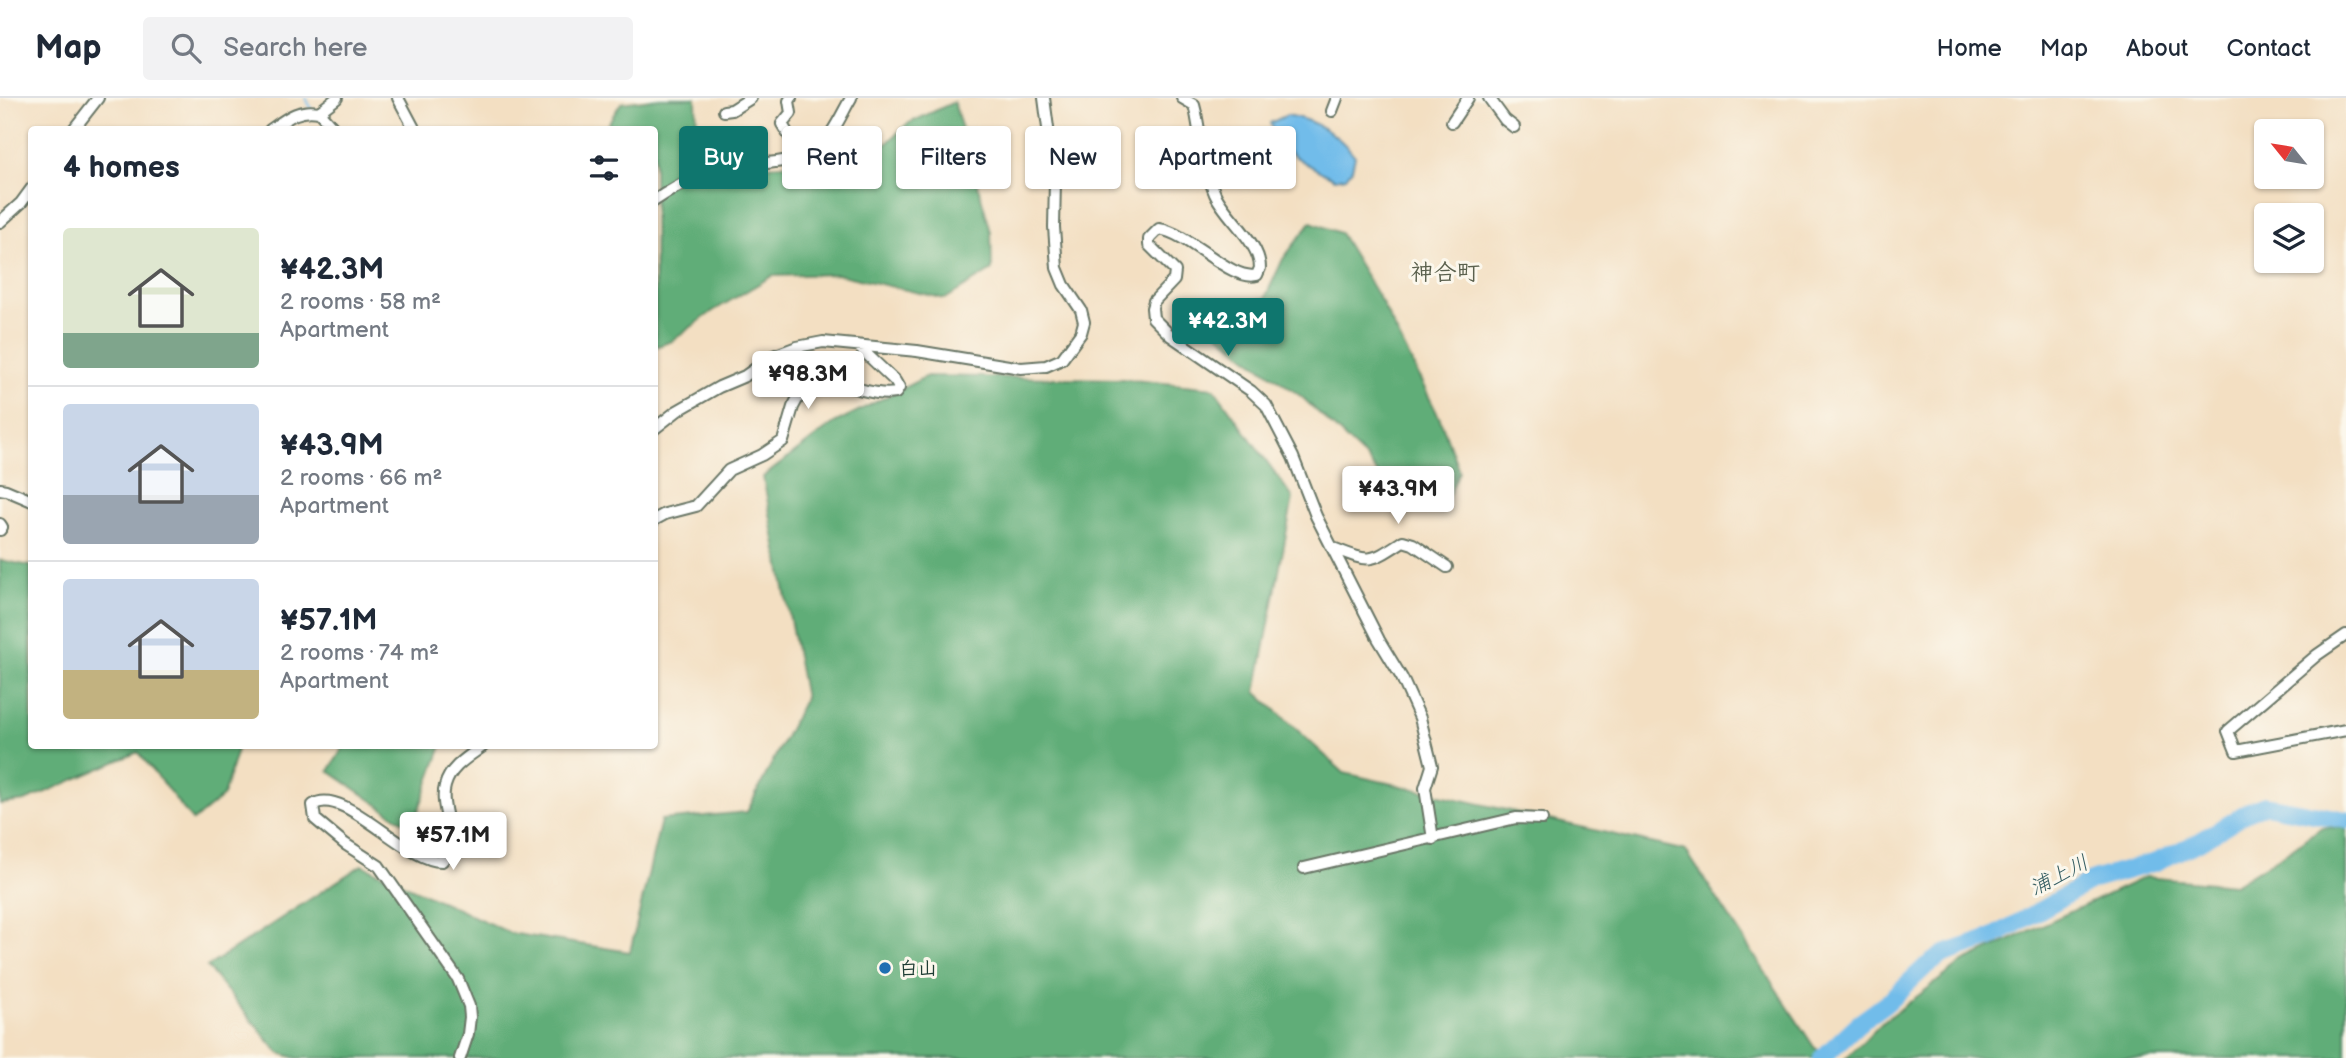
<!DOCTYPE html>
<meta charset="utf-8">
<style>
body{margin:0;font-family:"Balsamiq Sans","Klee One",sans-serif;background:#f2f2f3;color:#1f2937;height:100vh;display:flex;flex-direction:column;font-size:26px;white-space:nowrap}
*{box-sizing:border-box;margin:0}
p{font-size:23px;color:#747a83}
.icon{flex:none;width:38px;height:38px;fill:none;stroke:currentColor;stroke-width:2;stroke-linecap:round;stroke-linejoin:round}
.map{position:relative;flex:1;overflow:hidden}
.drawer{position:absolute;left:28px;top:28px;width:630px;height:623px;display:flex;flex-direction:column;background:#fff;border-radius:7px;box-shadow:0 2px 5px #0004}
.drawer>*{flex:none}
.hud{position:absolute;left:679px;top:28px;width:665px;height:63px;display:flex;gap:14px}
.needle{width:46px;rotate:300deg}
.controls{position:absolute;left:2254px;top:21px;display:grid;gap:14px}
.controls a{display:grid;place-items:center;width:70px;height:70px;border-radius:7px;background:#fff;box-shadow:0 2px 5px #0004;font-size:35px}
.price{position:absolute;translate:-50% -60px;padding:0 16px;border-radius:7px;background:#fff;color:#222;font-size:23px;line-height:46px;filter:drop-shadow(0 2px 4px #0008)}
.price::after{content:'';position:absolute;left:50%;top:42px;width:21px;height:16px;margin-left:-10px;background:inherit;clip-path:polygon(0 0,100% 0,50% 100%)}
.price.on{background:#0f766e;color:#fff}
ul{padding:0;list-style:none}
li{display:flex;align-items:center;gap:21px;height:175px;padding:0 35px}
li+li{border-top:2px solid #e0e1e3}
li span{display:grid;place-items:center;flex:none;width:196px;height:140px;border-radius:7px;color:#555}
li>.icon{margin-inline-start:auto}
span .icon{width:84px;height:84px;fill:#fffc;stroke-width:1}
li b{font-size:30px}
h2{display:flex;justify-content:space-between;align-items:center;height:84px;padding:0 35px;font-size:30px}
.chip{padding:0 24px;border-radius:7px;background:#fff;box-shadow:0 2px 5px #0004;font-size:24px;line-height:63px}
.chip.on{background:#0f766e;color:#fff}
header{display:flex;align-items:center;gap:42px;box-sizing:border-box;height:98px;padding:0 35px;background:#fff;border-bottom:2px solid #e0e1e3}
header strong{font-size:33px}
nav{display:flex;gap:38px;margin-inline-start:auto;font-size:24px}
.search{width:490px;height:63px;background:#f2f2f3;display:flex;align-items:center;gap:18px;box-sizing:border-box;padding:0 24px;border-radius:7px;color:#747a83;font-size:26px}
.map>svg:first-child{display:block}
</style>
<header>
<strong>Map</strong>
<div class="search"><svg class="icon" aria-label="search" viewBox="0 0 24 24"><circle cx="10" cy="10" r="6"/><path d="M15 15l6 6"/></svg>Search here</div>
<nav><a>Home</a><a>Map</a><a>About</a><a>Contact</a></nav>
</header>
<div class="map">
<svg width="2346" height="960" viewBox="0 0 2346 960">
<rect width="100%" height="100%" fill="#fbf7ec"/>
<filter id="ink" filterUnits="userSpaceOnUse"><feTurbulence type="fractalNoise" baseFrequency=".0143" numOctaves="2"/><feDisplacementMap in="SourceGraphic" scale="14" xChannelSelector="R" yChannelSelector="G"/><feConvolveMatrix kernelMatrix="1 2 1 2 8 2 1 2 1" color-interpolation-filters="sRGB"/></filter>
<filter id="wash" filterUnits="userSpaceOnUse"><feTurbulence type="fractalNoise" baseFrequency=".00686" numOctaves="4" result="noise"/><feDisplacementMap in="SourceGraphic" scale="28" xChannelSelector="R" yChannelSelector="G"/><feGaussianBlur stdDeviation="1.57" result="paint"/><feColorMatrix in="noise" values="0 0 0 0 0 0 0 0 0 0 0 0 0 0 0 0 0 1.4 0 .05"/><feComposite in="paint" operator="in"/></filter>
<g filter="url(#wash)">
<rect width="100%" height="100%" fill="#f3dfc2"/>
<!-- forest -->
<path fill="#60ad78" stroke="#407556" stroke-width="2" d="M660 0H696L698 80C710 77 723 72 736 70 768 65 795 73 822 52L845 59 852 43 879 53 907 26 954 4 991 134 992 172 945 201 837 176 772 178 713 213 672 243 655 249 654 32H604L621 5Z
M1311 124 1340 135 1382 205 1440 321 1459 373 1447 402 1417 414 1392 394 1365 359 1302 299 1245 258 1206 225 1230 205 1265 200 1283 161Z
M927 278 1123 281 1214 290 1293 400 1256 594 1344 675 1686 753 1814 949 1828 960H297L279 955 207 869 362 767 510 835 630 854 661 722 747 714 805 600 763 379 834 325Z
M0 462 31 468 32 648H238L223 698 193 723 138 654 25 703 0 706Z
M344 648H442L412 730 329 673Z
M2322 729 2346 730V960H1846L1883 924 1963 864 2145 779 2234 787 2289 753Z"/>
<!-- water -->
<path fill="#71bcea" stroke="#487c8f" stroke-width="2" d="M1287 17C1314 22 1338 36 1355 58L1352 71 1346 79 1335 81C1310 68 1278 54 1270 25Z"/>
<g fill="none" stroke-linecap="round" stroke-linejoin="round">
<!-- stream -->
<path stroke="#71bcea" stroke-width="2.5" d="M306 0 311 10"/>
<!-- river -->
<path stroke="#71bcea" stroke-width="18" d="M1822 960 1858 926 1887 905 1925 869 1944 856 1991 840 2093 782 2156 764 2199 744 2249 713 2265 707 2346 722"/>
</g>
</g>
<g filter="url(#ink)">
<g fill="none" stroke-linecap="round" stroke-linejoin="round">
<defs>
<path id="minor" d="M398 0 415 32
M791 0 789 3 791 15 782 26 801 58
M1182 0 1194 7 1196 15C1201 42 1204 70 1215 96 1226 120 1260 144 1260 170L1257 177C1231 184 1190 135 1159 131L1149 141V147L1175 173 1174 182 1154 203 1152 210 1153 220 1171 238 1251 293 1266 307 1293 359 1316 418 1379 542 1402 580 1420 620 1432 668 1425 690 1433 741
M1489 0 1505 22 1514 29
M724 13 732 12 751 0
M1332 13 1337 0
M319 14 335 32
M1452 24 1468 0
M73 32 98 0
M270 32C287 20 299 10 319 14L337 0
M654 103C680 85 708 72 739 68 764 64 791 66 814 53 831 42 841 17 851 0
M0 124 21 105 32 90
M654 331 677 313 719 289 745 278 773 258 797 249 823 244 917 253 1021 270 1046 268 1062 261 1081 235 1084 224 1081 212 1064 187 1057 170 1054 129 1055 83 1044 0
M0 391 6 392 32 403
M654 422 665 416 696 408 729 372 762 357 783 343 793 309 805 287C837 277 866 300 896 295L899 290 895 283 857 247
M0 426 2 429 0 432
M1333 450C1371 465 1369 465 1403 443L1413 446 1447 469
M2346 537 2317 557 2228 633 2236 653 2346 632
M1304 770 1516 720 1542 721
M460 960 468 936 470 919 469 908 458 881 379 768 345 746 315 721 313 707C343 686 405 764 442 763 462 743 438 712 445 688 450 669 468 659 483 648"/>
</defs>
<!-- minor casing -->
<use href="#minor" stroke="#697666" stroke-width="14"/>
<!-- minor -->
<use href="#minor" stroke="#fff" stroke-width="10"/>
</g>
</g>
<!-- markers -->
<circle fill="#1f6fb2" stroke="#fbf7ec" stroke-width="2.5" cx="885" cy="870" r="7"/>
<g text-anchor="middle" stroke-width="6" stroke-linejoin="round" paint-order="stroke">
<!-- poi labels -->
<g font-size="19" font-weight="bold" fill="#1f3d34" stroke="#fbf7ec" text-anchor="start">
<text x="899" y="877">白山</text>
</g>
<!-- water labels -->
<g font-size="21" font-style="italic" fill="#345d62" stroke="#fbf7ec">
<text transform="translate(2059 777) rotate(-27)" y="7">浦上川</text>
</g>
<!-- quarter labels -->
<g font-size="23" font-weight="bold" fill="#5b614e" stroke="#fbf7ec">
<text x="1445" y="182">神合町</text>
</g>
</g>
</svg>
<div class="controls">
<a><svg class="needle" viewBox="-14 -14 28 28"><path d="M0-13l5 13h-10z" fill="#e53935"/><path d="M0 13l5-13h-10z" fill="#747a83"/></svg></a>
<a><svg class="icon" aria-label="layers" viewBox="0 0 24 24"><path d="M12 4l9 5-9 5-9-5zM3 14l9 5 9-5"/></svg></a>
</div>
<b class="price on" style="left:1228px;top:260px">¥42.3M</b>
<b class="price" style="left:808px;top:313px">¥98.3M</b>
<b class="price" style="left:1398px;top:428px">¥43.9M</b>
<b class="price" style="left:453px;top:774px">¥57.1M</b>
<div class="hud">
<a class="chip on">Buy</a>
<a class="chip">Rent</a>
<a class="chip">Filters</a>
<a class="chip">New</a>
<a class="chip">Apartment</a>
</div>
<section class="drawer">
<h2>4 homes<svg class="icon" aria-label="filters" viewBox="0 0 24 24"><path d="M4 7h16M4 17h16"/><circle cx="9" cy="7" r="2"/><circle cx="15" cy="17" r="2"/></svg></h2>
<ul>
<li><span style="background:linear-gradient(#dfe7d0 75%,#7fa58c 0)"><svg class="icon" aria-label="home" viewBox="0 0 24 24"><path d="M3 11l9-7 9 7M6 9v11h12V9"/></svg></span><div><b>¥42.3M</b><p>2 rooms · 58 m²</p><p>Apartment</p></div></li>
<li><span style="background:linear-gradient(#c9d6e8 65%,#9aa5b1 0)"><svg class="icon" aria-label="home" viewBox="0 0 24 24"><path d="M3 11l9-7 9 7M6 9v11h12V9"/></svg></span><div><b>¥43.9M</b><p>2 rooms · 66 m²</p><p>Apartment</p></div></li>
<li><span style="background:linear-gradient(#c9d6e8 65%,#c2b280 0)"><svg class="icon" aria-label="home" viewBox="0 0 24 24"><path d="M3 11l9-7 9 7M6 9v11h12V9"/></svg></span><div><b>¥57.1M</b><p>2 rooms · 74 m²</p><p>Apartment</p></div></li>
</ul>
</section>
</div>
